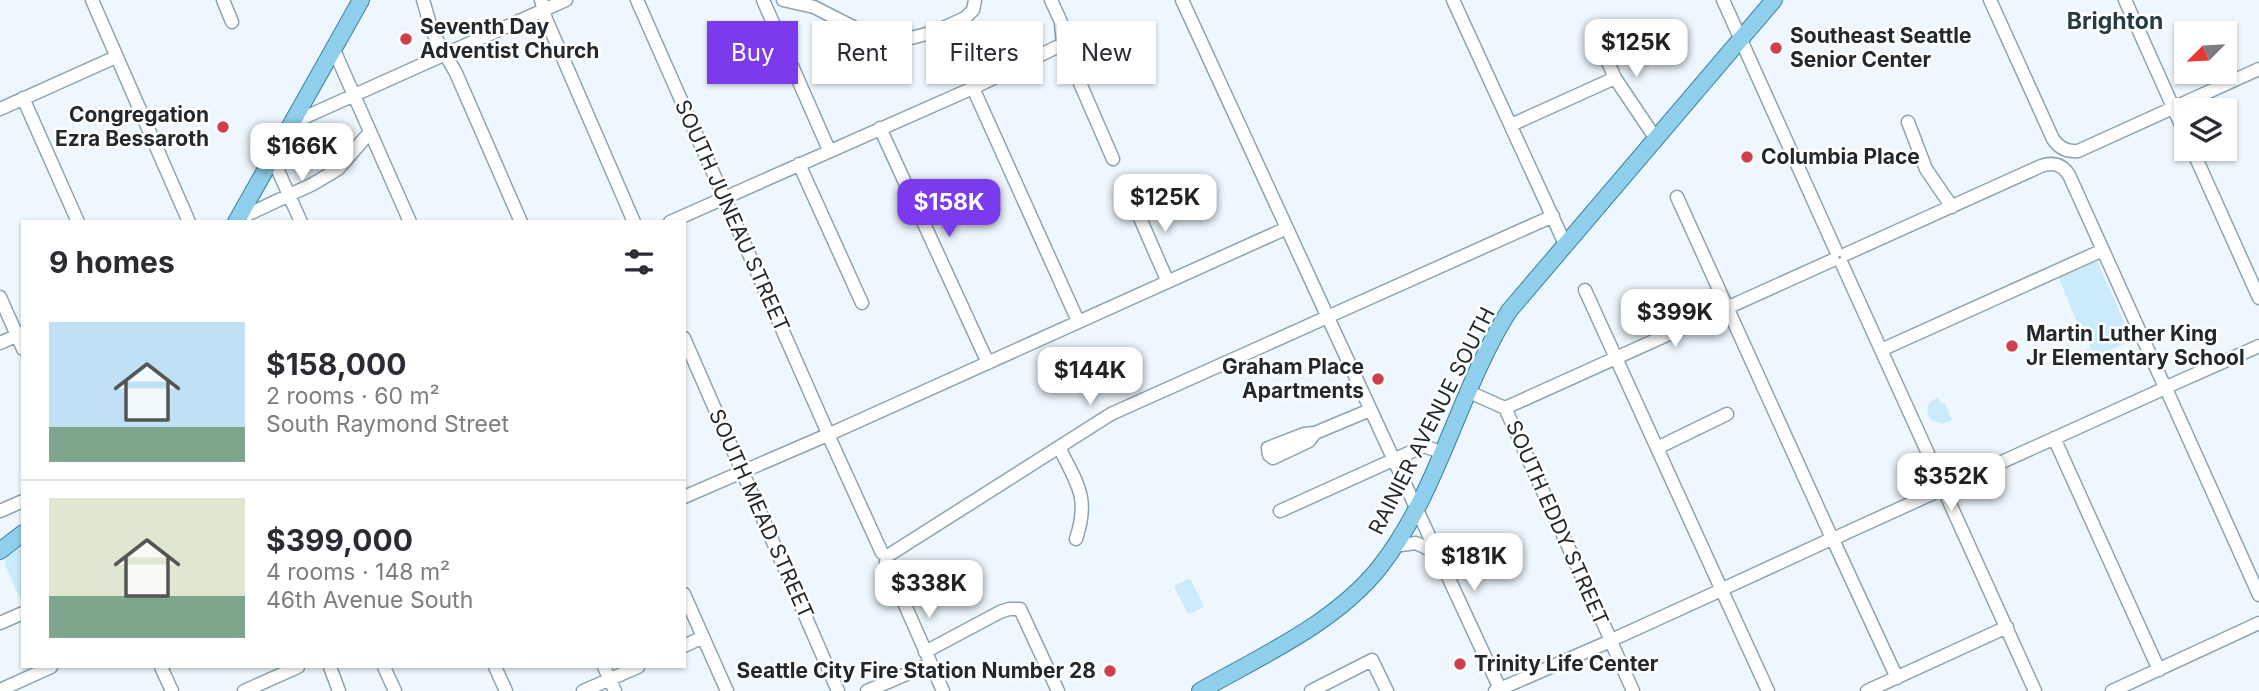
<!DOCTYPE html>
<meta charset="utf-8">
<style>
body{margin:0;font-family:Inter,sans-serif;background:#f7f7f7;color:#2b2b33;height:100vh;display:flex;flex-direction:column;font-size:26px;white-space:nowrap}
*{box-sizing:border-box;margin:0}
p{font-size:23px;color:#7c7c81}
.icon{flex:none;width:38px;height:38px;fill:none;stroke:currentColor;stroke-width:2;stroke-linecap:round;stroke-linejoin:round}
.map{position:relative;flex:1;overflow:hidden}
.sheet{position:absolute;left:21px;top:220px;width:665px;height:448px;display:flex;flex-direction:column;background:#fff;border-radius:0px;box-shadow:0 2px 5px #0004}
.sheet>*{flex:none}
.hud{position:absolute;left:707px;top:21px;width:665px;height:63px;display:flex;gap:14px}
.needle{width:46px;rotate:246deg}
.controls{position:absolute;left:2174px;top:21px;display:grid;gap:14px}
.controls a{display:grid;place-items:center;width:63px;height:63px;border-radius:0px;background:#fff;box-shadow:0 2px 5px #0004;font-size:35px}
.price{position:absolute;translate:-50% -60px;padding:0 16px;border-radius:14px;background:#fff;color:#222;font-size:23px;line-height:46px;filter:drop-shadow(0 2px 4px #0008)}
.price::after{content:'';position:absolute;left:50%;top:42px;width:21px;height:16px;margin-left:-10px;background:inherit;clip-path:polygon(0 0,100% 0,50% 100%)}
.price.active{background:#7c3aed;color:#fff}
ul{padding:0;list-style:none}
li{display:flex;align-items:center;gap:21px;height:175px;padding:0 28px}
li+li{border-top:2px solid #e1e1e2}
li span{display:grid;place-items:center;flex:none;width:196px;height:140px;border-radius:0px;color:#555}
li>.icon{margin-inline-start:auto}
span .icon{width:84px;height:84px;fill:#fffc;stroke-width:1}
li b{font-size:30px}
h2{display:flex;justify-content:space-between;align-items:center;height:84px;padding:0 28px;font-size:30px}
.pill{padding:0 24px;border-radius:0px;background:#fff;box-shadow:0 2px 5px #0004;font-size:24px;line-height:63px}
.pill.active{background:#7c3aed;color:#fff}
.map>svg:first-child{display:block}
</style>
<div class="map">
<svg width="2259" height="691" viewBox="0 0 2259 691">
<rect width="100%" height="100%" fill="#eef7fd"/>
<!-- green -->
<path fill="#c9ebfc" d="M2097 261 2132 340 2068 369 2065 360 2076 353 2091 348 2075 318 2059 278Z
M1938 397 1941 403 1944 402 1952 420 1943 424 1931 420 1927 412 1929 403Z
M23 545V605L5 565 6 558Z
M1190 578 1204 607 1188 614 1174 586Z"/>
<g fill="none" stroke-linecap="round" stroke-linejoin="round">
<defs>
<path id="minor" d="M92 0 189 222
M223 0 232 22
M423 0 432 31 456 73 521 222
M541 0 546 19 634 222
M637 0 827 431
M763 0 829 150
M783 0 814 7 865 33 907 39 934 32 965 18 973 10 975 0
M1051 0 1061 22 1063 44 1113 159
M1182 0 1325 311
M1453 0 1565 244
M1723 0 1836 251
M1990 0 2053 139C2059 148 2067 152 2078 151L2259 69
M2125 0 2186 136
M1595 32 1615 78 1656 139
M334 50 410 222
M973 88 1078 321
M23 98 78 222
M0 109 116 57
M1908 122 1926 169 1952 207
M292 123 566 0
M1511 125 1615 78
M880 128 988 363
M2192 149 2259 298
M272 157 301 222
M799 164 862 303
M1677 197 1830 534
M1133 202 1167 280
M238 219 313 184 338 169 370 132
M670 222 973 88 1063 44
M1846 254 2041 166C2053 162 2062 164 2069 175L2163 383
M1842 264 1941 482
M1585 290 1719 584
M0 297 23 349
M1334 314 1553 216
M1330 322 1501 691
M684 338 838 691
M0 343 22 333
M1881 350 2103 250
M2171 385 2259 346
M1469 392 1505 408 1609 636
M2168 393 2259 595
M1505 408 1833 260
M832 433 1287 228
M1315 433 1304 434 1268 448 1269 455 1273 458 1309 441 1315 433 1370 410
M2054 438 2159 670
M830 439 882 553
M1059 447C1077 484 1090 497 1076 539
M1657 448 1727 414
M1951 485 2161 390
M684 497 825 436
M1947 497 2035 691
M0 511 23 501
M1280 511 1424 446 1443 453
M1837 537 1936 492
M1835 544 1897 678
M1393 546 1416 543 1437 553
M889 555 1111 414 1323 319
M886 562 943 691
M1727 587 1827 541
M684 594 727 691
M1724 595 1768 691
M0 623 23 613
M1616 638 1717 592
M684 646 703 637
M1613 646 1633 691
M925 652 1000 612 1009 609H1020L1058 691
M161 667 172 691
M330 667 339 691
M384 667 395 691
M495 667 506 691
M604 667 615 691
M0 690 51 667
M244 691 298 667
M583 691 638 667
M867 691 930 664
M1311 691 1372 660 1387 691
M1495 691 1606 643
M1867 691 2007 627
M2112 691 2259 623"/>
<path id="major" d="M236 222 361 0
M0 551 23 533
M1200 691C1261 656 1334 624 1379 568 1439 492 1458 392 1509 311L1774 0"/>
</defs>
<!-- minor casing -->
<use href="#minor" stroke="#8da4b0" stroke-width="15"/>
<!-- major casing -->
<use href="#major" stroke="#3880a0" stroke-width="18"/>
<!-- minor -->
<use href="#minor" stroke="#fff" stroke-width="12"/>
<!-- major -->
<use href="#major" stroke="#8fcfeb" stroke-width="16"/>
</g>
<!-- markers -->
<g fill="#d0404c" stroke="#fff" stroke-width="2.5">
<circle cx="406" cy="39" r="7"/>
<circle cx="1776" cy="48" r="7"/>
<circle cx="223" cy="127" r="7"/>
<circle cx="1747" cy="157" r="7"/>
<circle cx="2012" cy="346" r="7"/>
<circle cx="1378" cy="379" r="7"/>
<circle cx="1460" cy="664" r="7"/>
<circle cx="1110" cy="671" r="7"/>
</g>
<g text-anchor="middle" stroke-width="5" stroke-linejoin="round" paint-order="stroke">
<!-- poi labels -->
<g font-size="21" font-weight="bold" fill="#20292e" stroke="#fff" text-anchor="start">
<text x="420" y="34">Seventh Day<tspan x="420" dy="24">Adventist Church</tspan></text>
<text x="1790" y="43">Southeast Seattle<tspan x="1790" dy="24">Senior Center</tspan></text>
<text x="209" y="122" text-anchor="end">Congregation<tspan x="209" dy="24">Ezra Bessaroth</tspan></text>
<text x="1761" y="164">Columbia Place</text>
<text x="2026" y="341">Martin Luther King<tspan x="2026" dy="24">Jr Elementary School</tspan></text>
<text x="1364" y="374" text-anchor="end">Graham Place<tspan x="1364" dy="24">Apartments</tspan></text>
<text x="1474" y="671">Trinity Life Center</text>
<text x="1096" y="678" text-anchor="end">Seattle City Fire Station Number 28</text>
</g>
<!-- street labels -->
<g font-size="21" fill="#20292e" stroke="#fff">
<text transform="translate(732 216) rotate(66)" y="7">SOUTH JUNEAU STREET</text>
<text transform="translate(1432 421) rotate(-63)" y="7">RAINIER AVENUE SOUTH</text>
<text transform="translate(761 514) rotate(66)" y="7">SOUTH MEAD STREET</text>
<text transform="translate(1557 523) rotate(66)" y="7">SOUTH EDDY STREET</text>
</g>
<!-- neighbourhood labels -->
<g font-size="23" font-weight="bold" fill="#263b45" stroke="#fff">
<text x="2115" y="29">Brighton</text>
</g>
</g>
</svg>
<div class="controls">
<a><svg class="needle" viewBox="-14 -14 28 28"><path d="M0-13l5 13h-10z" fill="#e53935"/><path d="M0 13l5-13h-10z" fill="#7c7c81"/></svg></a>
<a><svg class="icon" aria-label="layers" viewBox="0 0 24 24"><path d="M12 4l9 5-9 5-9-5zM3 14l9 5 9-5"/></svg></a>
</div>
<b class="price" style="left:1636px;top:79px">$125K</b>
<b class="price" style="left:302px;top:183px">$166K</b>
<b class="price" style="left:1165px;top:234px">$125K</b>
<b class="price active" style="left:949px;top:239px">$158K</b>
<b class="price" style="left:1675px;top:349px">$399K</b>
<b class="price" style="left:1090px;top:407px">$144K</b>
<b class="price" style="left:1951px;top:513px">$352K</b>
<b class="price" style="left:1474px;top:593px">$181K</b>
<b class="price" style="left:929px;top:620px">$338K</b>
<div class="hud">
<a class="pill active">Buy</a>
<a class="pill">Rent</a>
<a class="pill">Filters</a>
<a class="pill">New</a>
</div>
<section class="sheet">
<h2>9 homes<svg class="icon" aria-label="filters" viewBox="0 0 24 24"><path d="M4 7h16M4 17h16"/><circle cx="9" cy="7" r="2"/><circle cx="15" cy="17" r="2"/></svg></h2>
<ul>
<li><span style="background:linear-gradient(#bfe0f5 75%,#7fa58c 0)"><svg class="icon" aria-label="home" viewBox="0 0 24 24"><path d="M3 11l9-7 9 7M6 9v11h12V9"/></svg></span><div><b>$158,000</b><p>2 rooms · 60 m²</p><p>South Raymond Street</p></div></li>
<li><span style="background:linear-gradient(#dfe7d0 70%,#7fa58c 0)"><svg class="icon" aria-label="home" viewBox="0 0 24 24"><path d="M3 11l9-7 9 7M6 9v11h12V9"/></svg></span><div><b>$399,000</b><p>4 rooms · 148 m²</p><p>46th Avenue South</p></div></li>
</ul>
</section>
</div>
